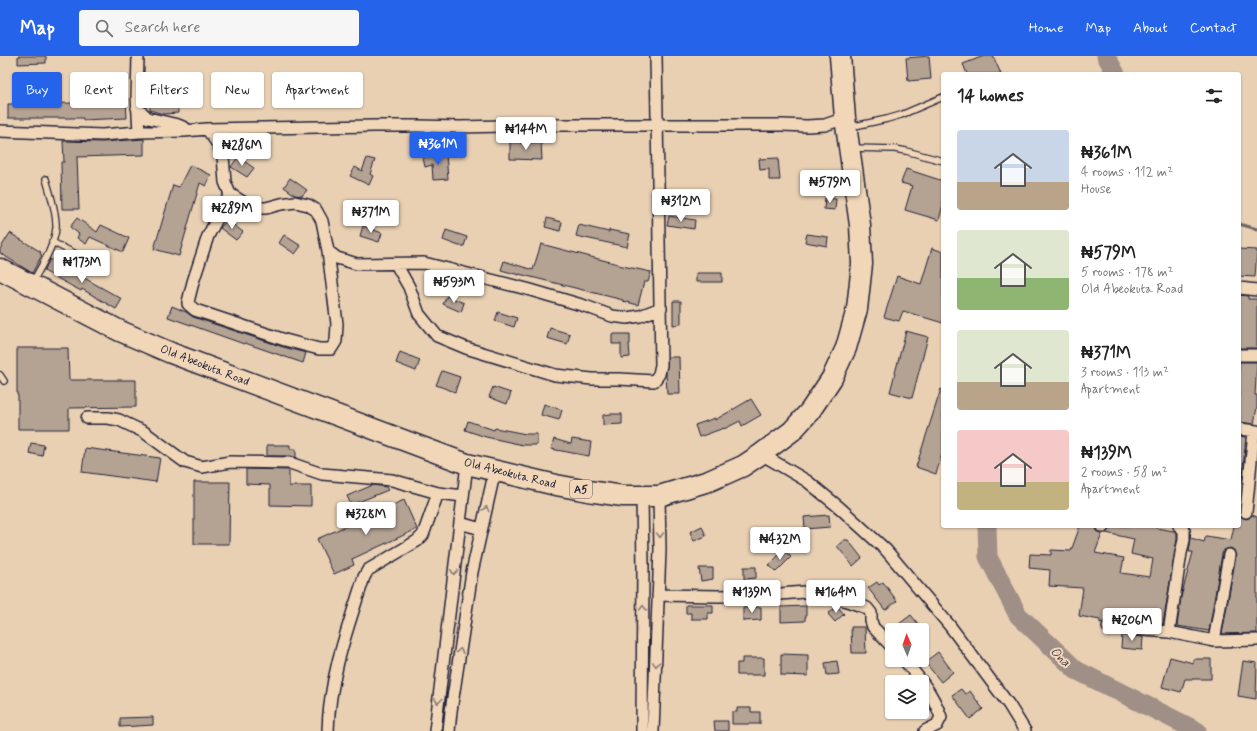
<!DOCTYPE html>
<meta charset="utf-8">
<style>
body{margin:0;font-family:Mynerve,sans-serif;background:#f6f6f6;color:#222;height:100vh;display:flex;flex-direction:column;font-size:15px;white-space:nowrap}
*{box-sizing:border-box;margin:0}
p{font-size:13px;color:#767676}
.icon{flex:none;width:22px;height:22px;fill:none;stroke:currentColor;stroke-width:2;stroke-linecap:round;stroke-linejoin:round}
.map{position:relative;flex:1;overflow:hidden}
.sheet{position:absolute;left:941px;top:16px;width:300px;height:456px;display:flex;flex-direction:column;background:#fff;border-radius:4px;box-shadow:0 1px 3px #0004}
.sheet>*{flex:none}
.guide{position:absolute;left:12px;top:16px;width:380px;height:36px;display:flex;gap:8px}
.needle{width:26px;rotate:358deg}
.tools{position:absolute;left:885px;top:567px;display:grid;gap:8px}
.tools a{display:grid;place-items:center;width:44px;height:44px;border-radius:4px;background:#fff;box-shadow:0 1px 3px #0004;font-size:20px}
.price{position:absolute;translate:-50% -34px;padding:0 9px;border-radius:4px;background:#fff;color:#222;font-size:13px;line-height:26px;filter:drop-shadow(0 1px 2px #0008)}
.price::after{content:'';position:absolute;left:50%;top:24px;width:12px;height:9px;margin-left:-6px;background:inherit;clip-path:polygon(0 0,100% 0,50% 100%)}
.price.active{background:#2563eb;color:#fff}
ul{padding:0;list-style:none}
li{display:flex;align-items:center;gap:12px;height:100px;padding:0 16px}
li span{display:grid;place-items:center;flex:none;width:112px;height:80px;border-radius:4px;color:#555}
li>.icon{margin-inline-start:auto}
span .icon{width:48px;height:48px;fill:#fffc;stroke-width:1}
li b{font-size:17px}
h2{display:flex;justify-content:space-between;align-items:center;height:48px;padding:0 16px;font-size:17px}
.pill{padding:0 14px;border-radius:4px;background:#fff;box-shadow:0 1px 3px #0004;font-size:14px;line-height:36px}
.pill.active{background:#2563eb;color:#fff}
header{display:flex;align-items:center;gap:24px;box-sizing:border-box;height:56px;padding:0 20px;background:#2563eb;color:#fff}
header strong{font-size:19px}
nav{display:flex;gap:22px;margin-inline-start:auto;font-size:14px}
.search{width:280px;height:36px;background:#f6f6f6;display:flex;align-items:center;gap:10px;box-sizing:border-box;padding:0 14px;border-radius:4px;color:#767676;font-size:15px}
.map>svg:first-child{display:block}
</style>
<header>
<strong>Map</strong>
<div class="search"><svg class="icon" aria-label="search" viewBox="0 0 24 24"><circle cx="10" cy="10" r="6"/><path d="M15 15l6 6"/></svg>Search here</div>
<nav><a>Home</a><a>Map</a><a>About</a><a>Contact</a></nav>
</header>
<div class="map">
<svg width="1257" height="675" viewBox="0 0 1257 675">
<rect width="100%" height="100%" fill="#e9d0b3"/>
<filter id="ink" filterUnits="userSpaceOnUse"><feTurbulence type="fractalNoise" baseFrequency=".025" numOctaves="2"/><feDisplacementMap in="SourceGraphic" scale="8" xChannelSelector="R" yChannelSelector="G"/><feConvolveMatrix kernelMatrix="1 2 1 2 8 2 1 2 1" color-interpolation-filters="sRGB"/></filter>
<g filter="url(#ink)">
<g fill="none" stroke-linecap="round" stroke-linejoin="round">
<!-- stream -->
<path stroke="#6d6368" stroke-width="3" d="M1239 168 1257 173"/>
<!-- river -->
<path stroke="#9f8f86" stroke-width="19" d="M1106 0 1116 18
M987 470 988 501 1018 559 1076 614 1197 675"/>
</g>
<!-- building -->
<path fill="#b4a293" stroke="#22223b" d="M18 0H46V7L18 8Z
M929 0 931 23 908 25 906 2Z
M984 0H993L1001 18H967L963 8Z
M177 41 178 57 163 58 150 54 149 43Z
M126 45 127 62 83 64V62H8V48L83 47Z
M144 83V99L77 101 79 153H62L61 106H64L63 85 102 86Z
M510 86H520V87L541 86 542 104 510 103Z
M436 98H446L448 123 433 124 432 109 425 111 423 102Z
M238 101 254 112 247 121 231 111Z
M367 102 375 104 370 118 373 120 369 129 350 120 355 111 362 115Z
M778 102 780 124H769V113L760 114 759 103Z
M190 109 211 119 206 130 200 127 179 200 154 193 173 129 179 131Z
M906 113 943 125V149L939 164 905 154 912 130 901 127Z
M290 122 307 134 302 140 295 139 284 131Z
M825 142 836 143 835 154 824 153Z
M669 160 695 164 694 173 667 169Z
M77 162 97 176 101 169 129 182 123 196 90 181 86 188 77 182 79 178 70 171Z
M547 162 562 166 560 175 545 171Z
M227 164 243 176 236 184 220 172Z
M579 169 609 176V174L630 178 627 191 576 180Z
M363 170 382 177 379 186 360 180Z
M446 174 467 181 464 190H459L443 184Z
M10 177 41 196 40 198 42 199 32 217 0 197V193Z
M807 178 828 181 827 190 805 186Z
M284 179 301 190 295 198 279 187Z
M541 188 618 208V209L651 216 648 226H644L638 249 623 245V244L519 218V219L501 214 504 205 533 214Z
M932 192 943 196V267L903 255 899 265 884 261 897 220 921 228Z
M1239 193 1257 194 1255 221 1239 220Z
M50 203 122 243 116 253 82 233 81 235 44 215Z
M696 217H722V226H696Z
M1239 239 1248 240V243H1257V292H1239Z
M447 240 464 247 461 256 443 248Z
M673 245H681V268L673 269Z
M172 250 186 256 193 261 283 291 306 297 303 307 245 287 244 288 168 261Z
M498 256 517 262 514 271 495 265Z
M550 272 570 278 567 288 547 282Z
M906 275 928 281 912 342 890 336Z
M612 278H630V288H629L630 301 621 302V288H612Z
M17 292H68L69 324H136V351L69 352V373H18V339H17Z
M400 296 420 304 416 315 396 307Z
M668 301H679L680 338H667L666 317Z
M1239 306H1257L1255 339H1257V351L1254 368 1239 366Z
M442 315 460 321 455 336 436 329Z
M493 331 511 337 507 348 489 341Z
M941 333 943 334V395L936 418 916 411Z
M751 343 761 359 742 370 740 365 724 373V372L699 381 695 369 715 362V364Z
M544 348 562 354 559 364 541 359Z
M611 358H622V368L603 369V359Z
M468 365 494 374 495 372 526 378H537V389H523L486 381 465 374Z
M1239 380 1246 381 1242 423H1239Z
M554 383 571 388 572 383 591 386 589 400 551 393Z
M31 387 44 389 42 400 29 397Z
M267 389H290V393H296V402L290 400H267Z
M85 392 160 402 156 426 82 416Z
M246 413 289 414V430H311V450L270 449V429L246 428Z
M194 426H230L229 488H194Z
M373 429 386 431 388 434 351 449 347 440Z
M404 444 417 473 352 503 354 509 334 518 317 483Z
M829 459 830 471 805 473 804 461Z
M1252 459 1257 461V577L1222 578 1236 500 1234 494 1230 492 1224 494 1222 498 1209 575 1177 570 1181 541 1193 496H1189L1191 482 1204 486 1206 480 1231 484 1234 470H1239V460L1246 463 1249 462Z
M702 470 706 480 694 485 690 476Z
M1080 470H1096L1097 475 1102 478 1095 497 1124 502 1121 517 1150 521 1153 503 1131 498 1134 483 1106 477 1109 474 1110 470H1156V472L1174 475 1177 477V483L1163 568 1109 564 1100 567V564L1079 560 1083 532 1049 530 1050 514 1029 512 1030 498 1051 499V494L1071 495Z
M844 484H848L862 502 853 510 837 490Z
M784 494 791 501 776 516 769 509Z
M744 511H756V522L744 523Z
M699 512H713V523L701 525Z
M877 526 879 529 883 526 897 545 885 554 868 532Z
M686 549H713V557H708V563H691V557H686Z
M806 550V561H805V565L781 566V551Z
M837 550 844 558 835 566 828 558Z
M761 551V564L743 565V552Z
M911 559 923 574H904L899 568Z
M851 571H865L866 597H852Z
M1122 579 1143 581 1142 594 1121 592Z
M938 596 953 616 941 626 925 606Z
M781 598 808 599V620L781 619Z
M1170 601 1193 607V603H1211V623H1185L1181 636 1162 631Z
M742 602H764V619H737V607H742Z
M837 605 839 618 827 619 825 607Z
M1243 605 1257 607 1256 643 1238 640Z
M961 633 965 638 970 635 983 653 970 663 952 639Z
M737 652H751V656H760V668H732V656H737Z
M153 661V669L120 671V662Z
M714 665H728V675H715Z"/>
<g fill="none" stroke-linecap="round" stroke-linejoin="round">
<defs>
<path id="lane" d="M850 71 887 63 901 59 943 41
M852 92 895 93 906 95 943 105
M52 186 98 209
M33 225C42 209 54 191 56 172 57 157 50 137 46 123
M0 319 4 325"/>
<path id="street" d="M138 0 137 41 139 76
M137 52 148 62 178 69 185 72
M207 73 217 87 223 100 225 126 230 138 252 152H266L281 148 295 146 308 149 316 154 322 165 328 195 337 202 357 208 424 207 527 233 585 250 612 260 627 262 640 260 661 252
M0 75 102 79 139 76 184 75 207 73 374 70H417L460 71 554 69H782L807 70 825 69 845 62
M230 138 208 180 193 226 188 246V248L195 254 285 284 319 293H331L336 285 337 268 328 195
M396 208 409 231 419 258 437 280 466 292 555 319 592 323H619L654 325 659 318 661 309 656 0
M1239 232 1257 234
M1239 299H1257
M87 362H108L119 364 144 376 185 406 202 411 230 406 290 407 322 418 392 424 438 437 463 440
M1239 373 1257 375
M761 398 807 425 840 452 886 494 950 570 1009 649 1025 675
M642 440 643 511 642 675
M1246 456 1254 375
M460 467 481 473
M1103 471V470
M658 539 718 540 768 539 817 535 859 549 867 552 871 557V565L873 571 892 591
M1108 571 1169 576 1214 585 1257 584
M1169 576 1181 497 1184 484V474L1179 470
M1214 585 1229 499
M904 604C920 623 932 636 941 661L937 669 925 675
M328 675C329 622 348 571 364 521L368 514 417 485 423 479 438 437
M435 675 467 408
M449 675 451 655 472 516 495 414
M653 675 660 494 659 440"/>
<path id="highway" d="M0 213 120 275 171 297 467 408 556 429 588 435 623 440H659L709 425 743 410 761 398 792 375 810 355 832 322 846 292 857 253 862 208 860 169 845 62 840 0"/>
</defs>
<!-- lane casing -->
<use href="#lane" stroke="#22223b" stroke-width="8"/>
<!-- street casing -->
<use href="#street" stroke="#22223b" stroke-width="14"/>
<!-- highway casing -->
<use href="#highway" stroke="#22223b" stroke-width="23"/>
<!-- lane -->
<use href="#lane" stroke="#f1d7b8" stroke-width="5.5"/>
<!-- street -->
<use href="#street" stroke="#f1d7b8" stroke-width="11"/>
<!-- highway -->
<use href="#highway" stroke="#f1d7b8" stroke-width="20"/>
</g>
<!-- one-way arrows -->
<defs><path id="oneway-chevron" d="M-2-3.5L2.5 0L-2 3.5" fill="none" stroke-width="1.6" stroke-linecap="round" stroke-linejoin="round"/></defs>
<g stroke="#8a7c7a">
<use href="#oneway-chevron" transform="translate(486 453) rotate(-77)"/>
<use href="#oneway-chevron" transform="translate(660 479) rotate(89)"/>
<use href="#oneway-chevron" transform="translate(454 516) rotate(97)"/>
<use href="#oneway-chevron" transform="translate(643 552) rotate(-90)"/>
<use href="#oneway-chevron" transform="translate(460 595) rotate(-81)"/>
<use href="#oneway-chevron" transform="translate(656 608) rotate(92)"/>
<use href="#oneway-chevron" transform="translate(438 645) rotate(97)"/>
</g>
</g>
<g text-anchor="middle" stroke-width="4" stroke-linejoin="round" paint-order="stroke">
<!-- shield labels -->
<rect fill="#f1d7b8" stroke="#605860" stroke-width="1" x="570" y="424" width="22" height="18" rx="3"/>
<g font-size="11" font-weight="bold" fill="#22223b">
<text x="581" y="437">A5</text>
</g>
<!-- street labels -->
<g font-size="12" fill="#22223b" stroke="#f1d7b8">
<text transform="translate(205 309) rotate(21)" y="4">Old Abeokuta Road</text>
<text transform="translate(510 417) rotate(14)" y="4">Old Abeokuta Road</text>
</g>
<!-- water labels -->
<g font-size="13" font-style="italic" fill="#484352" stroke="#f1d7b8">
<text transform="translate(1061 600) rotate(43)" y="5">Ona</text>
</g>
</g>
</svg>
<div class="tools">
<a><svg class="needle" viewBox="-14 -14 28 28"><path d="M0-13l5 13h-10z" fill="#e53935"/><path d="M0 13l5-13h-10z" fill="#767676"/></svg></a>
<a><svg class="icon" aria-label="layers" viewBox="0 0 24 24"><path d="M12 4l9 5-9 5-9-5zM3 14l9 5 9-5"/></svg></a>
</div>
<b class="price" style="left:526px;top:95px">₦144M</b>
<b class="price active" style="left:438px;top:110px">₦361M</b>
<b class="price" style="left:242px;top:111px">₦286M</b>
<b class="price" style="left:830px;top:148px">₦579M</b>
<b class="price" style="left:681px;top:167px">₦312M</b>
<b class="price" style="left:232px;top:174px">₦289M</b>
<b class="price" style="left:371px;top:178px">₦371M</b>
<b class="price" style="left:82px;top:228px">₦173M</b>
<b class="price" style="left:454px;top:248px">₦593M</b>
<b class="price" style="left:366px;top:480px">₦328M</b>
<b class="price" style="left:780px;top:505px">₦432M</b>
<b class="price" style="left:752px;top:558px">₦139M</b>
<b class="price" style="left:836px;top:558px">₦164M</b>
<b class="price" style="left:1132px;top:586px">₦206M</b>
<div class="guide">
<a class="pill active">Buy</a>
<a class="pill">Rent</a>
<a class="pill">Filters</a>
<a class="pill">New</a>
<a class="pill">Apartment</a>
</div>
<section class="sheet">
<h2>14 homes<svg class="icon" aria-label="filters" viewBox="0 0 24 24"><path d="M4 7h16M4 17h16"/><circle cx="9" cy="7" r="2"/><circle cx="15" cy="17" r="2"/></svg></h2>
<ul>
<li><span style="background:linear-gradient(#c9d6e8 65%,#b9a48a 0)"><svg class="icon" aria-label="home" viewBox="0 0 24 24"><path d="M3 11l9-7 9 7M6 9v11h12V9"/></svg></span><div><b>₦361M</b><p>4 rooms · 112 m²</p><p>House</p></div></li>
<li><span style="background:linear-gradient(#dfe7d0 60%,#8fb573 0)"><svg class="icon" aria-label="home" viewBox="0 0 24 24"><path d="M3 11l9-7 9 7M6 9v11h12V9"/></svg></span><div><b>₦579M</b><p>5 rooms · 178 m²</p><p>Old Abeokuta Road</p></div></li>
<li><span style="background:linear-gradient(#dfe7d0 65%,#b9a48a 0)"><svg class="icon" aria-label="home" viewBox="0 0 24 24"><path d="M3 11l9-7 9 7M6 9v11h12V9"/></svg></span><div><b>₦371M</b><p>3 rooms · 113 m²</p><p>Apartment</p></div></li>
<li><span style="background:linear-gradient(#f6c9c9 65%,#c2b280 0)"><svg class="icon" aria-label="home" viewBox="0 0 24 24"><path d="M3 11l9-7 9 7M6 9v11h12V9"/></svg></span><div><b>₦139M</b><p>2 rooms · 58 m²</p><p>Apartment</p></div></li>
</ul>
</section>
</div>
